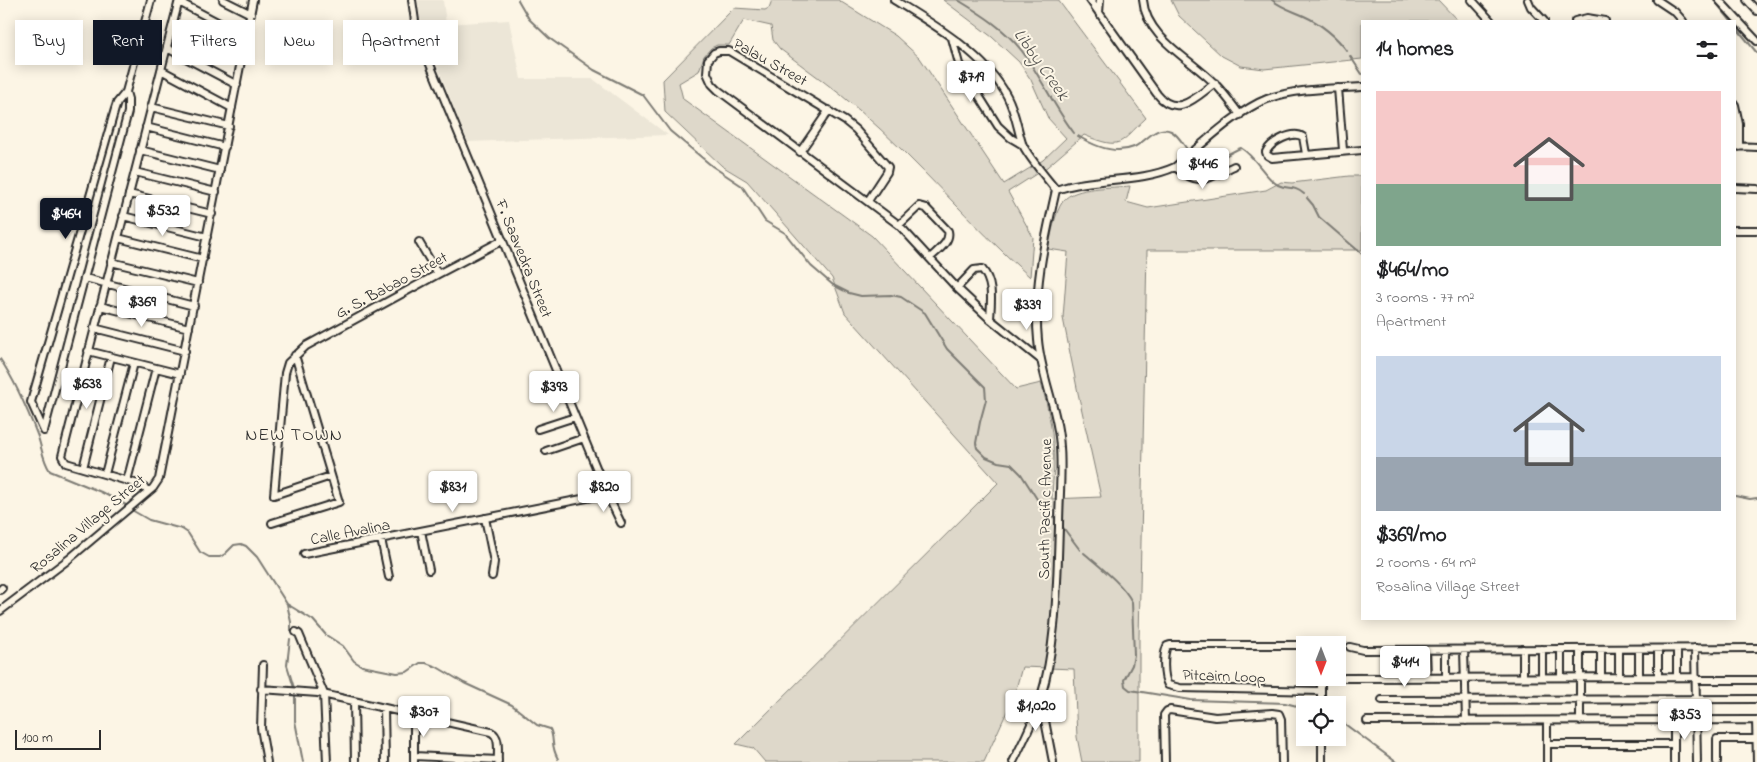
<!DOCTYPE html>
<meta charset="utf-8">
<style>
body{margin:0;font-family:"Indie Flower",sans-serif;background:#f6f6f6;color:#202124;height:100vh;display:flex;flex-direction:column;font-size:19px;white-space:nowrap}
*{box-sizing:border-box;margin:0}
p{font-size:16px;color:#757577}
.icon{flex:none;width:28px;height:28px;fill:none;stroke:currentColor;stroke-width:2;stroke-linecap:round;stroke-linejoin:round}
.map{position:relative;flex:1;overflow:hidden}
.sheet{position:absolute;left:1361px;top:20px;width:375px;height:600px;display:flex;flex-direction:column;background:#fff;border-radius:0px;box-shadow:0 2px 12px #0003}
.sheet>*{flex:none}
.banner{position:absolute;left:15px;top:20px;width:475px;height:45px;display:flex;gap:10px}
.needle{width:32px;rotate:180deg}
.controls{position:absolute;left:1296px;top:636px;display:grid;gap:10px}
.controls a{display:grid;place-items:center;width:50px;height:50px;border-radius:0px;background:#fff;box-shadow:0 2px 12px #0003;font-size:25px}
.scale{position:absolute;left:15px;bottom:12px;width:86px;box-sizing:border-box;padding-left:5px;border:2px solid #2b2b2b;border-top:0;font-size:14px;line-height:18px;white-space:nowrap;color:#2b2b2b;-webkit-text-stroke:4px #fcf5e5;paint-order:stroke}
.price{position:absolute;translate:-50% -42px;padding:0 11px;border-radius:5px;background:#fff;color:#222;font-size:16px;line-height:32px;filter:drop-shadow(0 1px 2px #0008)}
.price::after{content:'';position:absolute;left:50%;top:30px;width:15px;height:11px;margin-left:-8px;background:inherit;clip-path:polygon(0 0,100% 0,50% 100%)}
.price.current{background:#111827;color:#fff}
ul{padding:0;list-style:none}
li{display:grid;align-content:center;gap:10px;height:265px;padding:0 15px}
li span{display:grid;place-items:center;height:155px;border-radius:0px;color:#555}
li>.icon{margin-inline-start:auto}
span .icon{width:90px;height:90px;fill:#fffc;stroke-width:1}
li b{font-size:21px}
h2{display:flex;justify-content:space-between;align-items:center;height:60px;padding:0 15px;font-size:21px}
.pill{padding:0 18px;border-radius:0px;background:#fff;box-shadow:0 2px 12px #0003;font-size:18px;line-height:45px}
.pill.current{background:#111827;color:#fff}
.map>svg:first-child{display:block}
</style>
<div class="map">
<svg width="1757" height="762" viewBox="0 0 1757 762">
<rect width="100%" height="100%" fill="#fcf5e5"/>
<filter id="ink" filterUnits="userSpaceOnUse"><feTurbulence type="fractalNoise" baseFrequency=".02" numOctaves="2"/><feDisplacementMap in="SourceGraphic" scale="10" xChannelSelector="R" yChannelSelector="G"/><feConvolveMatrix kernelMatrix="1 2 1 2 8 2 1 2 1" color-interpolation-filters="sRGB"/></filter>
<g filter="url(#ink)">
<!-- built -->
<path fill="#ece6d7" d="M418 0H443L446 24 509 20 521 79H593L668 135 468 142 421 26Z"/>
<!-- green -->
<path fill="#ded8ca" stroke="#84827a" d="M772 0H838L896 36 920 58 1004 184 1043 160 1066 138 1048 118 1031 80 1019 62 992 37 943 0H1058L1146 118C1119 143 1123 151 1084 135L1047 167 1008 192 1033 237 1030 277C970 224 919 162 859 110 834 88 806 69 780 49L773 40 771 26 744 20 729 45H717L711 48 704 56 699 71 679 83 683 99 872 236 1016 389 1041 383C1049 410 1054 436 1054 464 1054 476 1052 488 1052 499L1101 497 1078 393 1063 318 1068 252 1048 249C1052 234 1054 214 1063 201 1075 186 1112 188 1130 186L1126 202 1148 208 1266 190 1281 182 1292 183 1349 176H1362V250H1147L1139 639V762H1082L1077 737 1074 669 1022 667 1014 696 984 762H765L753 748 736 744 998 483 845 313 832 278 747 181 722 166 665 112 663 80 734 8 765 10 769 8Z
M1171 0H1438L1458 21H1362V59L1264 69 1241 66 1222 56 1179 16Z"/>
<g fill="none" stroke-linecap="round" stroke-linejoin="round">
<!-- stream -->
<path stroke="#7d7b74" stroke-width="2" d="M518 0 529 19 549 38 594 70 643 95 670 131 712 166 742 186 765 221 785 233 811 266 833 285 849 293 861 296 891 295 901 297 925 313 947 349 985 387 986 400 980 422 976 443 977 448 986 457 998 462 1011 464 1021 474 1044 510
M958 0C981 14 1005 29 1022 51 1041 77 1054 107 1074 133
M1272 0C1282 8 1293 11 1304 16 1320 23 1337 37 1347 51
M1714 0 1731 21
M1735 26 1757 53
M1350 56 1362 74
M1078 136C1094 146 1115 155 1134 147 1146 142 1156 124 1171 131 1179 135 1184 146 1189 152
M1192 156C1207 176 1224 153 1241 148 1256 157 1266 179 1278 185 1288 190 1294 185 1304 194
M1307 198 1313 205 1319 217 1362 254
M0 359C16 382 28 411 38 437 42 449 43 461 50 471L101 492 126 505
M1735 496 1750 499 1757 498
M130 509 149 520 182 529 188 533 200 552 209 557H220L225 554 234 545 241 544 246 546 257 557 287 604 291 622V631
M1051 515 1057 520
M1062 526 1080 550
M1084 553C1099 566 1123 584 1132 602L1134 655 1132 665 1124 680 1125 686 1130 690 1191 700 1285 703 1305 708
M287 604 313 620 326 635 343 646 354 661 362 666 397 673 407 672 420 663H426L437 667 464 683 512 705 537 725 550 729C555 739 550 745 558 759
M290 639 287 665 294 688
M295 695V721L303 762
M1338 719 1396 762"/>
<defs>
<path id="minor" d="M223 0 251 14
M412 0 415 21 420 40 607 494 621 523
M894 0C933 24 985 54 1007 96 1015 111 1017 127 1022 143 1026 154 1048 180 1056 190 1045 239 1033 289 1038 340 1041 376 1058 410 1060 447 1062 473 1059 500 1059 527 1057 582 1057 646 1040 700 1034 721 1023 742 1013 762
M1090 0 1157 94C1177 119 1196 97 1215 83
M1143 0C1146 38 1191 59 1215 84 1224 93 1232 104 1240 115
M1472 0 1491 21
M1528 0 1531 7 1544 21
M1657 0 1675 12 1683 21
M1719 0 1757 41
M1747 0 1757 11
M179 2 246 37
M1099 13 1100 0
M1575 21 1587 18 1605 21
M173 24 242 60
M952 38 959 64 998 126 1011 138 1023 145
M167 48 237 85
M161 70 232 108
M1338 88 1343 150
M1735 105 1739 124V147
M151 107 229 126
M146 127 225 147
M1736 146 1757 147
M140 150 220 170
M800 152 829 110
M1306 154 1303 137C1293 130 1271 142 1266 152L1267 155 1272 158 1362 150
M1175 167C1201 188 1207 178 1234 166
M135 172 216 192
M1735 188 1757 189
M1056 190C1095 176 1137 184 1175 167 1200 146 1238 110 1267 99 1297 88 1331 89 1362 87
M129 194 212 214
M868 201 887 172 888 167 856 130 845 121 729 51H719L714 53 708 60 707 73 712 84 718 90 899 225 957 288 990 319 1041 360
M123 216 207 237
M899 225 919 206 926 208 948 231C951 242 937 251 930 258
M1735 230H1757
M118 238 203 259
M419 242 438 274
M111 262 198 283
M85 278 194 306
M957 288 974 270 982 269C994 283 991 301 990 319
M100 306 189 328
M94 328 185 351
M88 351 180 374
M538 429 575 417
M44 431 31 402 115 109 117 103 126 92 151 0
M44 431 128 112V99L126 92
M546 451 584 438
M83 468 111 357
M105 474 134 363
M331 476 274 495 285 373 288 363 306 346 438 274 503 240
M127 481 156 368
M149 491 138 484 66 463 62 456 179 0
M485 518 494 562 492 576
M272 523 339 502 295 355
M421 531 429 570
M381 539 389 577
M304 554 607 494
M0 590 2 588
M0 611 69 559 153 488 159 479 253 0
M296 632 299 634 324 694 327 762
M1319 645H1170L1167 646C1163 655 1163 676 1168 685L1180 688 1321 691
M1350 647 1363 650 1757 648
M1695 648 1697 762
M1523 649V677
M1542 649V677
M1580 649V721
M1601 649V677
M1619 649V677
M1639 649V677
M1658 649V677
M1677 649V677
M1426 650 1427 678
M1446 650V678
M1464 650 1466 721
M263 665 261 728 267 762
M1561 677V649
M1321 678V705
M1345 678 1696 677
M1406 678V650
M1696 680H1757
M261 689 318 693 491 732C501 737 497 752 498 762
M1041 700 1053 762
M1382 700 1757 699
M354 701 355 762
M384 708 385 762
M414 715V762
M1756 720 1757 762
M1367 721 1757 720
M1547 721V762
M1322 738V762
M1547 744H1674
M414 756 498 760
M1165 762 1164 715 1167 711 1170 710 1215 717 1272 713 1279 714 1281 719 1282 762
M1674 762V721
M1717 762V739H1756"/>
</defs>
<!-- minor casing -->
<use href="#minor" stroke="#2b2b2b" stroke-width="10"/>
<!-- minor -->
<use href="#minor" stroke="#fcf5e5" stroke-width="6"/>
</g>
</g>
<g text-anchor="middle" stroke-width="4" stroke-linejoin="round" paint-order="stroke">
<!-- street labels -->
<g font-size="16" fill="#2b2b2b" stroke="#fcf5e5">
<text transform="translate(771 61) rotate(29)" y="6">Palau Street</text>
<text transform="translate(525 258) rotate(68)" y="6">F. Saavedra Street</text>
<text transform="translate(391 284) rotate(-28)" y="6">G. S. Babao Street</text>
<text transform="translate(1044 509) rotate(-89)" y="6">South Pacific Avenue</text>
<text transform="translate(87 523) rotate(-40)" y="6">Rosalina Village Street</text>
<text transform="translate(350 531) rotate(-11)" y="6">Calle Avalina</text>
<text transform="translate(1224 675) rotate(2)" y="6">Pitcairn Loop</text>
</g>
<!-- water labels -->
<g font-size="18" font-style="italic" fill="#545350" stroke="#fcf5e5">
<text transform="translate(1042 64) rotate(55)" y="6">Libby Creek</text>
</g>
<!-- neighbourhood labels -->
<g font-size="18" letter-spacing="1" fill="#2b2b2b" stroke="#fcf5e5">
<text x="294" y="440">NEW TOWN</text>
</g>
</g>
</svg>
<div class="controls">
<a><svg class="needle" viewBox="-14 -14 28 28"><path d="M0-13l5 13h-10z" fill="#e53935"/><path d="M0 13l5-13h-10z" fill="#757577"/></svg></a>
<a><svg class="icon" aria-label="locate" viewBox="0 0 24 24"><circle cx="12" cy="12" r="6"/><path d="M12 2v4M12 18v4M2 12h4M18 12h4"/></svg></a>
</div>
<div class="scale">100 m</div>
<b class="price" style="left:971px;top:103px">$719</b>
<b class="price" style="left:1203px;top:190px">$446</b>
<b class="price" style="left:163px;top:237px">$532</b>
<b class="price current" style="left:66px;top:240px">$464</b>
<b class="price" style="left:142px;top:328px">$369</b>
<b class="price" style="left:1027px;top:331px">$339</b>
<b class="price" style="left:87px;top:410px">$638</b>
<b class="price" style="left:554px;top:413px">$393</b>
<b class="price" style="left:453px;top:513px">$831</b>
<b class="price" style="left:604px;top:513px">$820</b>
<b class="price" style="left:1405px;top:688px">$414</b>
<b class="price" style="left:1036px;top:732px">$1,020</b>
<b class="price" style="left:424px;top:738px">$307</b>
<b class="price" style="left:1685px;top:741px">$353</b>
<div class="banner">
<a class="pill">Buy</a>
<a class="pill current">Rent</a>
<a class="pill">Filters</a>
<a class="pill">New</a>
<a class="pill">Apartment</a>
</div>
<section class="sheet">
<h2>14 homes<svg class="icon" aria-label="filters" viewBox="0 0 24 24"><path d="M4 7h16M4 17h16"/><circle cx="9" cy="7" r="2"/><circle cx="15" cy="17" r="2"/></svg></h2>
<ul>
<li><span style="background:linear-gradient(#f6c9c9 60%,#7fa58c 0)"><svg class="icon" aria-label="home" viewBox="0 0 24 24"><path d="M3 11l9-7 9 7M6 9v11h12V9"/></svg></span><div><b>$464/mo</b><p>3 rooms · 77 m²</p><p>Apartment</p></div></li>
<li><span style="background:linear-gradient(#c9d6e8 65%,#9aa5b1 0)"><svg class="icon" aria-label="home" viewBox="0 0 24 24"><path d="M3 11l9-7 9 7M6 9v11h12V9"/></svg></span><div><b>$369/mo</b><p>2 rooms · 64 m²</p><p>Rosalina Village Street</p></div></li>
</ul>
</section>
</div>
